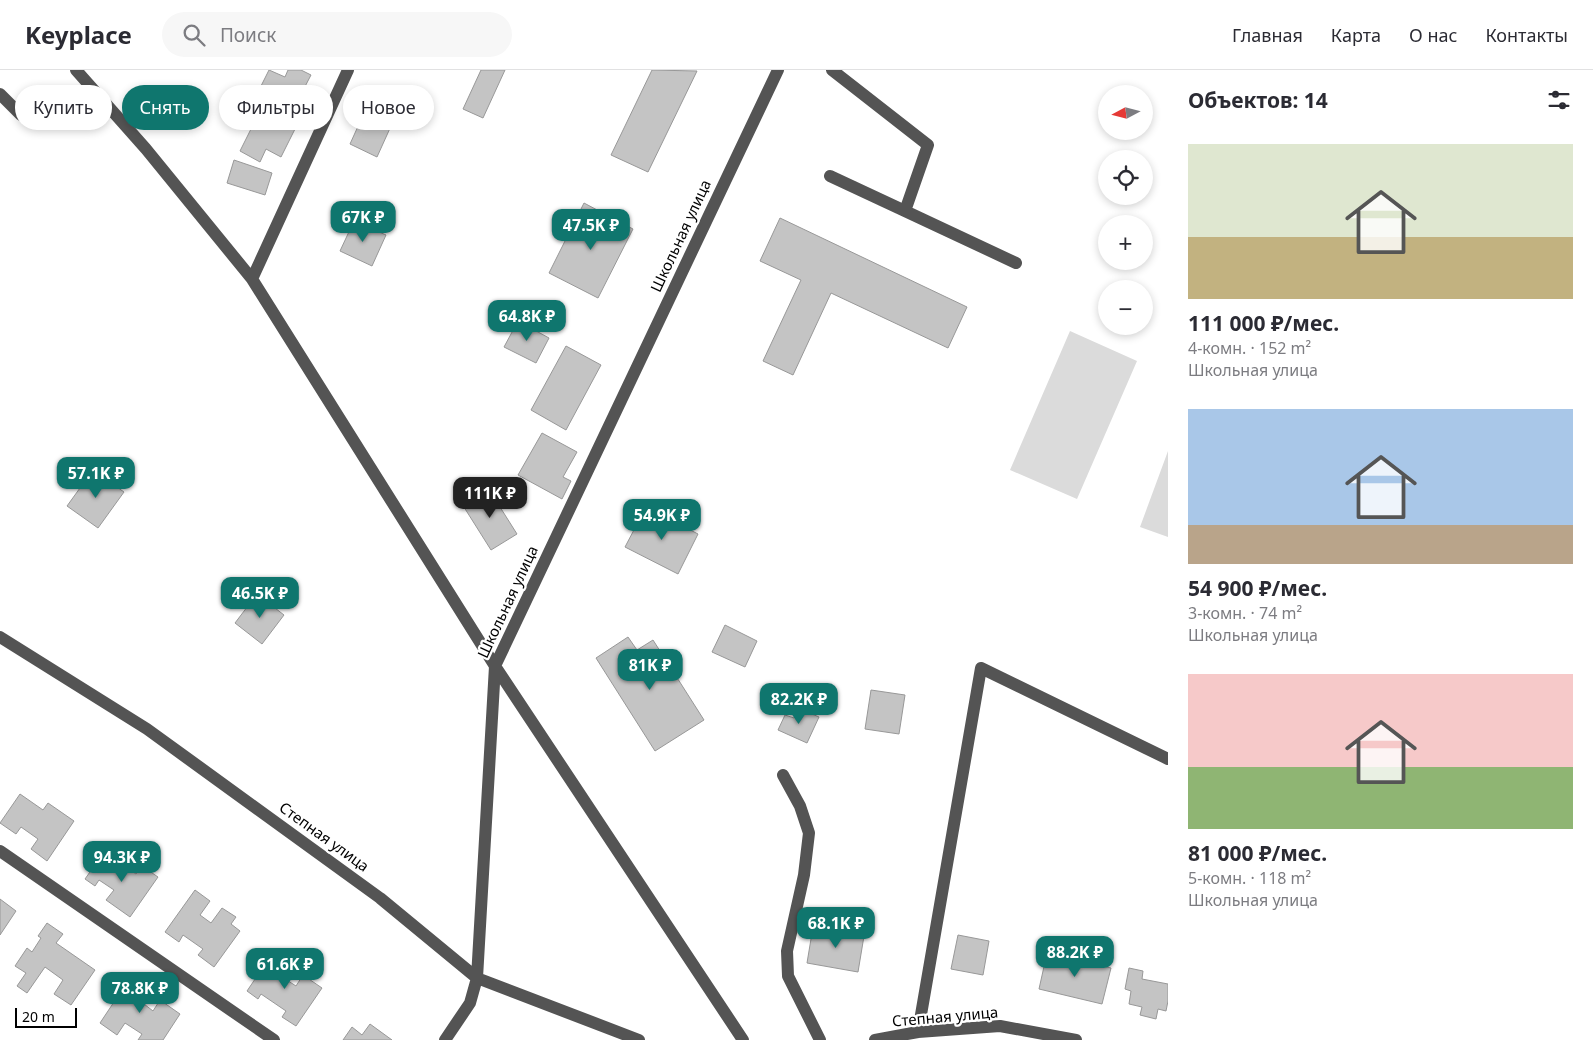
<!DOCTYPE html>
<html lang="ru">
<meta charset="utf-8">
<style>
body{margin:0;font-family:"Noto Sans",sans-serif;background:#f7f7f7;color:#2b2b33;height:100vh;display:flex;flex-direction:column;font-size:19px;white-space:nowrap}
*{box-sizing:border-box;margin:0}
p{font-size:16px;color:#7c7c81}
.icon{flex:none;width:28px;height:28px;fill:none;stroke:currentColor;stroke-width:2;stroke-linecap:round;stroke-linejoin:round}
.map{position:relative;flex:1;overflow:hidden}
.drawer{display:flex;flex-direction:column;background:#fff;width:425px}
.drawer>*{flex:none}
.guide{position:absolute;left:15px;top:15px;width:475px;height:45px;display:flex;gap:10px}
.needle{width:32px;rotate:263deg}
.fabs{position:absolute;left:1098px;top:15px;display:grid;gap:10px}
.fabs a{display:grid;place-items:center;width:55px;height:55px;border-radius:50%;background:#fff;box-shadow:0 2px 8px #0003;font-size:25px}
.scale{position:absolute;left:15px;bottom:12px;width:62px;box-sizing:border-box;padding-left:5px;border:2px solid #000;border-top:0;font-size:14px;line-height:18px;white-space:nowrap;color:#000;-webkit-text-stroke:4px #fff;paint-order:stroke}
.price{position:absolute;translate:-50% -42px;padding:0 11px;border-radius:10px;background:#0f766e;color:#fff;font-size:16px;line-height:32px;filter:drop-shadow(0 1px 2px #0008)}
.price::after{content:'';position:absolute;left:50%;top:30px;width:15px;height:11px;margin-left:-8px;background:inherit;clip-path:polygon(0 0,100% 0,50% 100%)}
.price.active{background:#222;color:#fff}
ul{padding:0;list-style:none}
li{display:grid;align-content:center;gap:10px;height:265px;padding:0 20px}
li span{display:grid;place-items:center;height:155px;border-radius:0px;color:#555}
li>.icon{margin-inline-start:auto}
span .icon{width:90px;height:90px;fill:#fffc;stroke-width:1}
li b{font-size:21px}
h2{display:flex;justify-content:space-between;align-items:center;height:60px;padding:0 20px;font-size:21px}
.tag{padding:0 18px;border-radius:22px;background:#fff;box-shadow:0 2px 8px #0003;font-size:18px;line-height:45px}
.tag.active{background:#0f766e;color:#fff}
header{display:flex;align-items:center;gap:30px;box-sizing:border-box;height:70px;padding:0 25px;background:#fff;border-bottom:1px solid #e1e1e2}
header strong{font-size:24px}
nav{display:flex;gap:28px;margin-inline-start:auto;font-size:18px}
.search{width:350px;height:45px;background:#f7f7f7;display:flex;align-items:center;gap:12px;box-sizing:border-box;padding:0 18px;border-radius:28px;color:#7c7c81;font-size:19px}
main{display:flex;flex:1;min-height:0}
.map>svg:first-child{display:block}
</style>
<header>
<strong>Keyplace</strong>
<div class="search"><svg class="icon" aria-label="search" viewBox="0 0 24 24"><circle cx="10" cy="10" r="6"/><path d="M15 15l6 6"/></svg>Поиск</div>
<nav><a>Главная</a><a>Карта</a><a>О нас</a><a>Контакты</a></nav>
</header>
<main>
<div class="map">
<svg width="1168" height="970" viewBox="0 0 1168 970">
<rect width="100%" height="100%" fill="#fff"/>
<!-- green -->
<path fill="#dbdbdb" d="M1070 261 1137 291 1077 429 1010 400Z
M1168 381V467L1140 457Z"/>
<!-- building -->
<path fill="#c4c4c4" stroke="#989898" d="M269 0 285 7 288 0H301L311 5 298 30 307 35 281 87 266 79 260 92 240 81 253 55 244 50Z
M481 0H505L483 48 463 39Z
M652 0 697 1 648 102 611 85Z
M369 32 396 45 377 87 350 74Z
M234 90 272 103 265 125 227 113Z
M584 133 633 159 598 228 549 203Z
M780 148 967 237 948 278 831 223 793 305 763 291 801 210 760 191Z
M354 151 386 165 372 196 340 181Z
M518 251 549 268 536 293 504 277Z
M566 276 601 295 566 360 531 340Z
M542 363 577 382 563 407 571 411 562 429 518 405Z
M93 400 124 422 98 458 67 436Z
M488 418 517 464 491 480 462 434Z
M646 437 698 464 678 504 625 477Z
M257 524 284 545 262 574 235 553Z
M725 555 757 571 745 597 712 582Z
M628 567 637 580 653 570 704 650 655 681 596 588Z
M871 620 905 625 899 664 865 659Z
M798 638 819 647 807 673 778 660 785 645 794 648Z
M20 724 43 740 48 733 74 751 47 791 31 779 38 769 21 757 16 764 0 753Z
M104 782 136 804 142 796 158 807 130 847 106 830 114 820 99 810 95 816 85 809Z
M195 820 210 831 200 845 211 853 222 838 236 847 231 854 240 861 214 897 198 885 203 879 183 865 179 872 165 862Z
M0 829 16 841 0 865Z
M47 853 63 864 56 873 95 900 71 935 54 924 63 910 45 897 27 923 17 916 26 903 15 896 27 878 32 882 41 868 38 866Z
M813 857 864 866 858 902 807 893Z
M958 865 989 871 983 905 951 899Z
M1047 883 1111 898 1102 934 1039 919Z
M272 884 290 896 282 907 296 916 303 905 322 918 296 956 282 947 286 941 261 924 258 929 247 921Z
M1129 898 1143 901 1142 909 1168 914V931L1166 941 1158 939 1156 949 1140 945 1142 937 1129 934 1131 921 1125 919Z
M130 908 152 922 144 934 153 941 160 930 180 944 163 970H138L142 964 125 953 117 965 100 953Z
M370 954 392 970H343L352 957 362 965Z"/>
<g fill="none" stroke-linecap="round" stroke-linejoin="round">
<!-- minor -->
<path stroke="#545454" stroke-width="12" d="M76 0 146 79 252 209 495 596 743 970
M832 0 928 75 905 141 1016 193
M0 24 21 45
M830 106 905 141
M252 209 348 0
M0 567 147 659 380 828 477 908 639 970
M783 705 800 736 809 763 804 805 787 881 788 906 820 970
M0 781 274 970
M918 962 981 598 1168 689
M445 970 470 933 477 908 495 596 778 0
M875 970 918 962 1000 956 1076 970"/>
</g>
<g text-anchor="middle" stroke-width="4.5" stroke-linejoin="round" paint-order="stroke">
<!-- street labels -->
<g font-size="15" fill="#000" stroke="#fff">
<text transform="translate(681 166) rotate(-65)" y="5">Школьная улица</text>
<text transform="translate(508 532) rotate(-65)" y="5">Школьная улица</text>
<text transform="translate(324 767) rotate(36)" y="5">Степная улица</text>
<text transform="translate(945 947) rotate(-5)" y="5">Степная улица</text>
</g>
</g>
</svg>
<div class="fabs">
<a><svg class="needle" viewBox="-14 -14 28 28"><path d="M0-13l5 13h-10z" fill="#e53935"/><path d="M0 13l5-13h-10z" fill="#7c7c81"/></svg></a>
<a><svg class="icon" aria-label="locate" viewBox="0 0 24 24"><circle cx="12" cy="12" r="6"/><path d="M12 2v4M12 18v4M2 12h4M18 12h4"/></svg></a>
<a>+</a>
<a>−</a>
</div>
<div class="scale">20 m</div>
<b class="price" style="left:363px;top:173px">67K ₽</b>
<b class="price" style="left:591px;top:181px">47.5K ₽</b>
<b class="price" style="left:527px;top:272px">64.8K ₽</b>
<b class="price" style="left:96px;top:429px">57.1K ₽</b>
<b class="price active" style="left:490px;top:449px">111K ₽</b>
<b class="price" style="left:662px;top:471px">54.9K ₽</b>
<b class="price" style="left:260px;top:549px">46.5K ₽</b>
<b class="price" style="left:650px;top:621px">81K ₽</b>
<b class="price" style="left:799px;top:655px">82.2K ₽</b>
<b class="price" style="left:122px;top:813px">94.3K ₽</b>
<b class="price" style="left:836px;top:879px">68.1K ₽</b>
<b class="price" style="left:1075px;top:908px">88.2K ₽</b>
<b class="price" style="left:285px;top:920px">61.6K ₽</b>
<b class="price" style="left:140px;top:944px">78.8K ₽</b>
<div class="guide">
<a class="tag">Купить</a>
<a class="tag active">Снять</a>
<a class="tag">Фильтры</a>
<a class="tag">Новое</a>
</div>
</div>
<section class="drawer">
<h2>Объектов: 14<svg class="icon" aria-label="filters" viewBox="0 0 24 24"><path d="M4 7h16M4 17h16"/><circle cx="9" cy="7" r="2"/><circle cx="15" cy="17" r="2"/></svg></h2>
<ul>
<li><span style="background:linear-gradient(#dfe7d0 60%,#c2b280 0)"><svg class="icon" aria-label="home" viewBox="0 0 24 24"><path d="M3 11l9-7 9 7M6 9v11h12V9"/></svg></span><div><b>111 000 ₽/мес.</b><p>4-комн. · 152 m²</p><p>Школьная улица</p></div></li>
<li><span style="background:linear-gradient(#a9c7e8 75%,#b9a48a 0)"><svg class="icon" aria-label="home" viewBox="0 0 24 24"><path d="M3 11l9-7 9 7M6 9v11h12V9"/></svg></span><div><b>54 900 ₽/мес.</b><p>3-комн. · 74 m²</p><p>Школьная улица</p></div></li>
<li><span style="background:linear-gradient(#f6c9c9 60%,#8fb573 0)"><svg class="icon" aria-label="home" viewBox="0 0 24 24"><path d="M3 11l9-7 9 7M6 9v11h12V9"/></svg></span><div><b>81 000 ₽/мес.</b><p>5-комн. · 118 m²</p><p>Школьная улица</p></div></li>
</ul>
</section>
</main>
